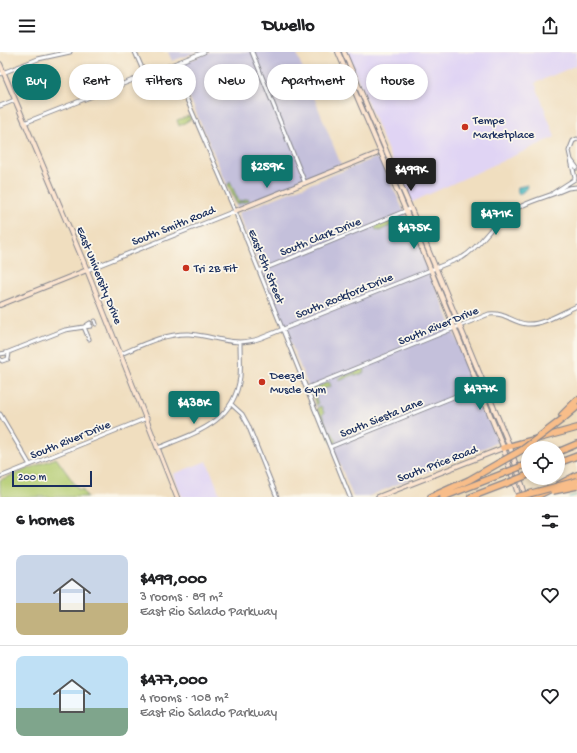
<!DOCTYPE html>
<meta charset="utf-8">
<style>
body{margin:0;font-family:"Gochi Hand",sans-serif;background:#f2f2f2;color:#202124;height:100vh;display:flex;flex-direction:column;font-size:15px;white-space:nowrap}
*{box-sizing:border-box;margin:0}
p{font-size:13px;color:#757577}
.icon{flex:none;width:22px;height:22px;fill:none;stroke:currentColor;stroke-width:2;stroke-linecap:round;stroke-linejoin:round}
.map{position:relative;height:445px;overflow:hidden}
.panel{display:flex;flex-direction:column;background:#fff;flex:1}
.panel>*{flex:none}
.guide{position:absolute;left:12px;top:12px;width:553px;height:36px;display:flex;gap:8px}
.buttons{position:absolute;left:521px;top:389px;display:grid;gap:8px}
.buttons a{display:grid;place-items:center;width:44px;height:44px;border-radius:50%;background:#fff;box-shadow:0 2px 6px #0003;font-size:20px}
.scale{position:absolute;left:12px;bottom:10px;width:80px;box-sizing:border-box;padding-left:4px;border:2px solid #1b2f5e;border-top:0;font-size:11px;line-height:14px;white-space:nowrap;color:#1b2f5e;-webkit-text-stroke:3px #fbf7ec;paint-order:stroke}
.price{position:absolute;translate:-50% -34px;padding:0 9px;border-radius:4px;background:#0f766e;color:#fff;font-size:13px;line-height:26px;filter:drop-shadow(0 1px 2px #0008)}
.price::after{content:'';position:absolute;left:50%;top:24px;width:12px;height:9px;margin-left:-6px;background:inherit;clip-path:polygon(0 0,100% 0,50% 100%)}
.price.current{background:#222;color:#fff}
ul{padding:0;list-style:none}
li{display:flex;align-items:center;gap:12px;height:100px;padding:0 16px}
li+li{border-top:1px solid #e0e0e0}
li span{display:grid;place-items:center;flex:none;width:112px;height:80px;border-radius:8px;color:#555}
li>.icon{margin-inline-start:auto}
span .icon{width:48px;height:48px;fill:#fffc;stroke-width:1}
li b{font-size:17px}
h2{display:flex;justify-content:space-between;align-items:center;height:48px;padding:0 16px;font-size:17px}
.chip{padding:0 14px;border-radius:18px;background:#fff;box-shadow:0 2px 6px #0003;font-size:14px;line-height:36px}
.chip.current{background:#0f766e;color:#fff}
header{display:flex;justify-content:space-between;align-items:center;height:52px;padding:0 16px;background:#fff;font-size:18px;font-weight:700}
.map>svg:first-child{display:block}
</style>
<header><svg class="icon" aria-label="menu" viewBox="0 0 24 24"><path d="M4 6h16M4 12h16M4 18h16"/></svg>Dwello<svg class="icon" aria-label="share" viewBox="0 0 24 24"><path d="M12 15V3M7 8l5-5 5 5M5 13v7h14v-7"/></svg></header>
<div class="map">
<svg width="577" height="445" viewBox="0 0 577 445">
<rect width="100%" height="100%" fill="#fbf7ec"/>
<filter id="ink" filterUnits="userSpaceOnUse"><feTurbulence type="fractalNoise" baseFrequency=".025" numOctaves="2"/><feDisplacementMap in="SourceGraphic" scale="8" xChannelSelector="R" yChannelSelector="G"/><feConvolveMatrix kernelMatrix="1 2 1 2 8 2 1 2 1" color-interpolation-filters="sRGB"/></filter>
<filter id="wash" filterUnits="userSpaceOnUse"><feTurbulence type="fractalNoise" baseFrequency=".012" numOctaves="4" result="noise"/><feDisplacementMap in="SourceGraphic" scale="16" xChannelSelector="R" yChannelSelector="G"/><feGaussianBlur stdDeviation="0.9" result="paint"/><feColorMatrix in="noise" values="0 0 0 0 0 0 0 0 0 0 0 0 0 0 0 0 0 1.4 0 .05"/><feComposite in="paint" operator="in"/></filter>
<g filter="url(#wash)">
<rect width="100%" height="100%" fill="#f0debf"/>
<!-- built -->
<path fill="#e0d4f4" d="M346 0H577V13L535 31 555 85 410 151Z
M207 409 220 443 216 445H182L173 422Z"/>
<!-- industrial -->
<path fill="#c4c0db" d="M168 0H197L172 9Z
M210 0H296L341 113 237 156 176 14Z
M375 106 380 107 417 188 498 390 367 445H353L238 161Z"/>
<!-- green -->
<path fill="#b4cc72" stroke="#687e68" d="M189 64 191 67 179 74 177 68Z
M230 130 239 150 248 147 249 149 237 152 228 133Z
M392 167 394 172 379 179 378 177 376 178 375 174Z
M364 316 365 320 356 324 355 322 339 329V326Z
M329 330 331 334 314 341 318 352 316 353 311 338Z
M321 354 324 361 322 363 330 381 332 380 337 390 333 392 331 390 317 356Z
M56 406 79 438 82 437 87 445H3L0 437V428Z"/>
<!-- water -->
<path fill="#41b1b8" stroke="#2e708b" d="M527 133 528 136 519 143 517 139 518 135Z"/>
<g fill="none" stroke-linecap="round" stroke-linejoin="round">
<!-- stream -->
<path stroke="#41b1b8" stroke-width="1" d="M569 445 577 443"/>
</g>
</g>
<g filter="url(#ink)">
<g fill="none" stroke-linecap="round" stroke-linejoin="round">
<defs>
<path id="street" d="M135 0 145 23
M252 0 305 131
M172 13 235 159 350 445
M0 22 38 7 70 0
M0 54 15 48
M24 71 204 0
M571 108 577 116
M575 126 569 99 573 89 577 87
M553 141 575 127
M87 218 235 159
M259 219 410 157
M95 269 96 272
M90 271 84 275 91 274
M0 302 6 301 65 278 84 275 89 287
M121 302C142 293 165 281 189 282 216 284 234 296 261 286L463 205C481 194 490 174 507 162 525 149 549 145 568 136L577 135
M0 307 2 309 8 307 9 301
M307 336 489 262C505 260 513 271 527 272 543 273 563 260 577 254
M231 352 242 362 248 373 277 445
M0 362 30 413
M330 395 483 333
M158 396C195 381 234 371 240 325 241 314 240 302 240 291
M0 425 147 366"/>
<path id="secondary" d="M338 0 423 199 502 392 519 445
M344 0 422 183 510 395 526 445
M0 12 87 218 177 445
M235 159 376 102
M0 253 87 218
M378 445 503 396"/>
<path id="highway" d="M562 363 577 348
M564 366 577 355
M503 396 577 376
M558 400 577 392
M558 411 577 404
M558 433 577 423
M431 445 469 428 497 412
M443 445 502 422
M471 445 505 432
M535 445 549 438"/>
</defs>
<!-- street casing -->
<use href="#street" stroke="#86868e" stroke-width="5"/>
<!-- secondary casing -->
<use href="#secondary" stroke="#86868e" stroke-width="6"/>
<!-- highway casing -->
<use href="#highway" stroke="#86868e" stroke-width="8"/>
<!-- street -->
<use href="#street" stroke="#fff" stroke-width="3"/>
<!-- secondary -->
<use href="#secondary" stroke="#fce5d0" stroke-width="4"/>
<!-- highway -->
<use href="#highway" stroke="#f8bd89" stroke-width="5.5"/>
<defs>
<path id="highway-bridge" d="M497 412 522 398 564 366
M502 422 525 413
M505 432 528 423
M553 439 577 434
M517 445 577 429"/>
</defs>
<!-- highway-bridge casing -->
<use href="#highway-bridge" stroke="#86868e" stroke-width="8" stroke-linecap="butt"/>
<!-- highway-bridge -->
<use href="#highway-bridge" stroke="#f8bd89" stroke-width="5.5"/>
</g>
</g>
<!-- markers -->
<g fill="#c8321e" stroke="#fbf7ec" stroke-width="1.5">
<circle cx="465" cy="75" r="4"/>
<circle cx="186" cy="216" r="4"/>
<circle cx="262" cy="330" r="4"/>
</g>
<g text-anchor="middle" stroke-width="3.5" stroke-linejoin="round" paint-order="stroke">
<!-- poi labels -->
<g font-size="12" fill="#1b2f5e" stroke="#fbf7ec" text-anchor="start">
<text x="473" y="72">Tempe<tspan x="473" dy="14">Marketplace</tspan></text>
<text x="194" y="220">Tri 2B Fit</text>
<text x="270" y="327">Deezel<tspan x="270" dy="14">Muscle Gym</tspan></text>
</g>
<!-- street labels -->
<g font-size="12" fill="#1b2f5e" stroke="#fbf7ec">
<text transform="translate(173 173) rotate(-22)" y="4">South Smith Road</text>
<text transform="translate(320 184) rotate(-22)" y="4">South Clark Drive</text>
<text transform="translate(267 214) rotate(68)" y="4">East 5th Street</text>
<text transform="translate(100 223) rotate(68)" y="4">East University Drive</text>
<text transform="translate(344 243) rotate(-22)" y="4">South Rockford Drive</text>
<text transform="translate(438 273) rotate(-22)" y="4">South River Drive</text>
<text transform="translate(381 365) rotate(-22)" y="4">South Siesta Lane</text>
<text transform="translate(70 387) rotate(-22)" y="4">South River Drive</text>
<text transform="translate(437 411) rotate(-21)" y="4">South Price Road</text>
</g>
</g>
</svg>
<div class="buttons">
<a><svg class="icon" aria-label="locate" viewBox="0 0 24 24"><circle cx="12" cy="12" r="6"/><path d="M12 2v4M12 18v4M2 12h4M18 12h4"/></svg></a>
</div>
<div class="scale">200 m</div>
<b class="price" style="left:267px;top:137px">$259K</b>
<b class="price current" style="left:411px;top:140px">$499K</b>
<b class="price" style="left:496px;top:184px">$471K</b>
<b class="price" style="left:414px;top:198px">$475K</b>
<b class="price" style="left:480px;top:359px">$477K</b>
<b class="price" style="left:194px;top:373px">$438K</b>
<div class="guide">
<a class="chip current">Buy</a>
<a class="chip">Rent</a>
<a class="chip">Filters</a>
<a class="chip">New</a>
<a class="chip">Apartment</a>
<a class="chip">House</a>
</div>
</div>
<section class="panel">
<h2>6 homes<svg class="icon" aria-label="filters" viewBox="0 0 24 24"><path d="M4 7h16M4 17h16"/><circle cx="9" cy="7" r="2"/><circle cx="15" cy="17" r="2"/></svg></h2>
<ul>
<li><span style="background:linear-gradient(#c9d6e8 60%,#c2b280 0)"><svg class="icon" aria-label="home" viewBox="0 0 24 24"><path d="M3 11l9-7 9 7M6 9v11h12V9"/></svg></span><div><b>$499,000</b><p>3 rooms · 89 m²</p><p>East Rio Salado Parkway</p></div><svg class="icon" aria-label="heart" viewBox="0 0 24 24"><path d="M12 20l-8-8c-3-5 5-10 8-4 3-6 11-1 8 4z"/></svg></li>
<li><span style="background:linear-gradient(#bfe0f5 65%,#7fa58c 0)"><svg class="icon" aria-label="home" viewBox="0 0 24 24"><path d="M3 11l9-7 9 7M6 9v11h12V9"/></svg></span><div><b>$477,000</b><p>4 rooms · 108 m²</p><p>East Rio Salado Parkway</p></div><svg class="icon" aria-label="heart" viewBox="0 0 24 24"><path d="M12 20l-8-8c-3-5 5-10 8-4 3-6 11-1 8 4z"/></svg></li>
</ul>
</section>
